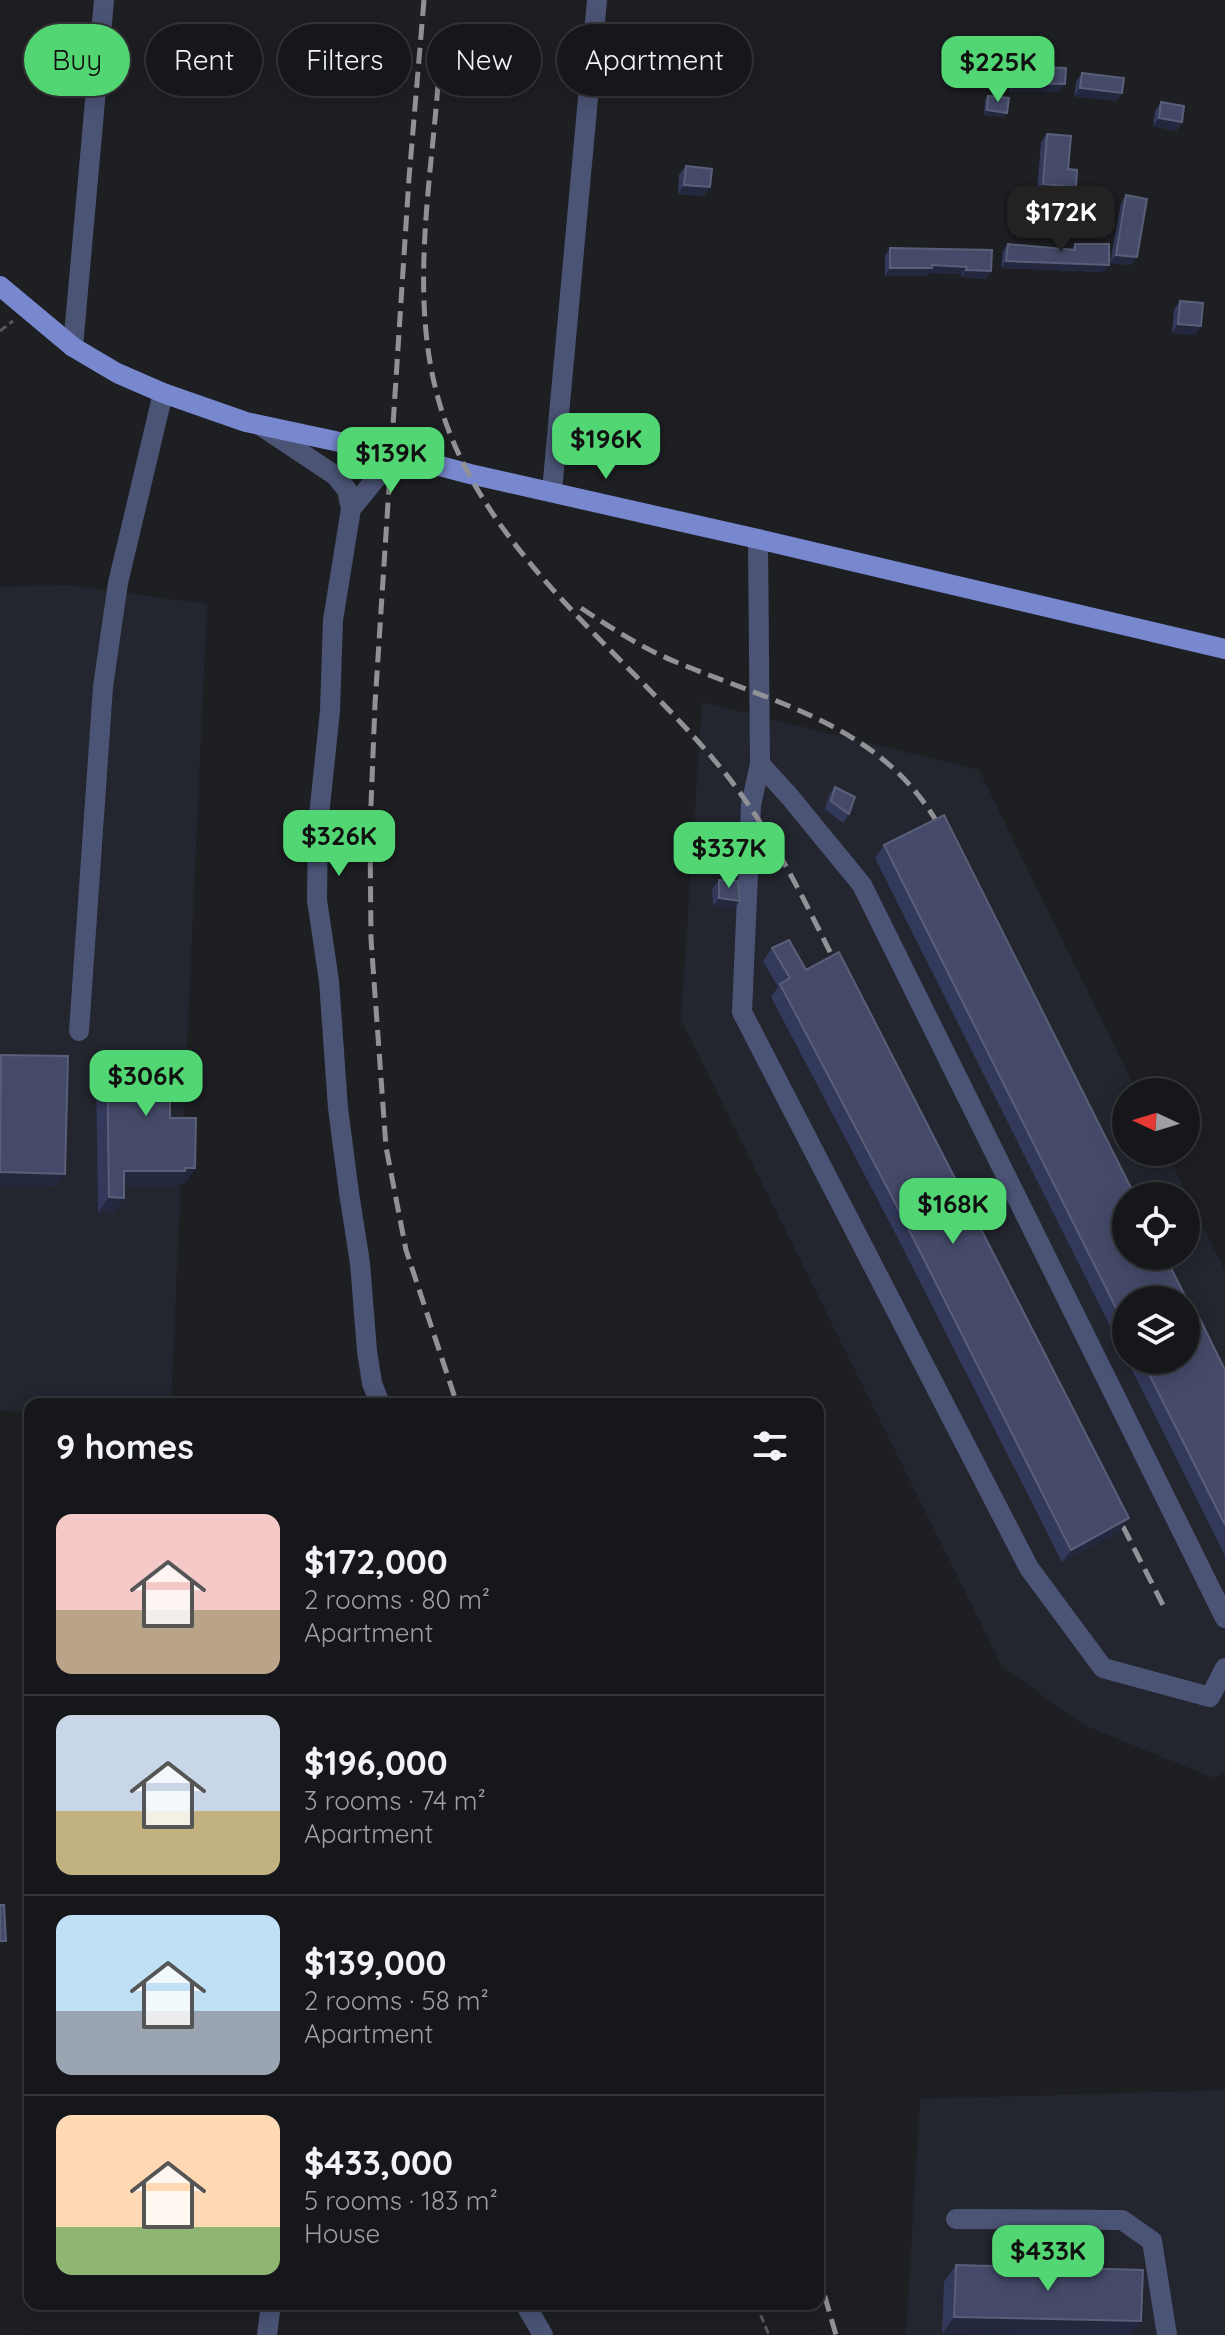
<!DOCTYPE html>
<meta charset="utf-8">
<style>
body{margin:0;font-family:Quicksand,sans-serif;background:#232427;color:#f1f3f6;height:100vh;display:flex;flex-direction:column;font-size:30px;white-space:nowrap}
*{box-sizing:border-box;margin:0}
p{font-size:26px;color:#9e9fa2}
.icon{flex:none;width:44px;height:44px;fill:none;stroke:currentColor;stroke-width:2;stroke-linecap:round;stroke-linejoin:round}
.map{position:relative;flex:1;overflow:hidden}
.side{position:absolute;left:24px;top:1398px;width:800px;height:912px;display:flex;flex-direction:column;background:#16171a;border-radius:16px;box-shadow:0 4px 20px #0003,0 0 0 2px #353639}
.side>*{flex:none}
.hud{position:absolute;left:24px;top:24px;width:800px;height:72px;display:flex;gap:16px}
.needle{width:52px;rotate:274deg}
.tools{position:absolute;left:1112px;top:1078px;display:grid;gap:16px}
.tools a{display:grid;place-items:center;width:88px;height:88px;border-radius:50%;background:#16171a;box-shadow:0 4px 20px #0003,0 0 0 2px #353639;font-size:40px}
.price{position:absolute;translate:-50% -68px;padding:0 18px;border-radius:16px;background:#52d673;color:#111;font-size:26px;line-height:52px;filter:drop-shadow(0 2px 4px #0008)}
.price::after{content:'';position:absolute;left:50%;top:48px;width:24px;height:18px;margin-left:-12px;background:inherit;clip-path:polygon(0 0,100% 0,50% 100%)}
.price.current{background:#222;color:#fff}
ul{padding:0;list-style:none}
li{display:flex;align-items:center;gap:24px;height:200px;padding:0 32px}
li+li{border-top:2px solid #353639}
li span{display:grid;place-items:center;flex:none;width:224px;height:160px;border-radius:16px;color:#555}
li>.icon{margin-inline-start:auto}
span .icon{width:96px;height:96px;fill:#fffc;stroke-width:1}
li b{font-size:34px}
h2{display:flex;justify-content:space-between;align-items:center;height:96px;padding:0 32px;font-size:34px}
.tag{padding:0 28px;border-radius:36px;background:#16171a;box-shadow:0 4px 20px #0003,0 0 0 2px #353639;font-size:28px;line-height:72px}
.tag.current{background:#52d673;color:#111}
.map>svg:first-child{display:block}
</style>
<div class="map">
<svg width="1225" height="2335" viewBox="0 0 1225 2335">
<rect width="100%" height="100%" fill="#1e1f23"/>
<!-- built -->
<path fill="#23252f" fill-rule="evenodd" d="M67 585 207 604 171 1404H30V1412L0 1411V587Z
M702 702 979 770 1137 1092H1126V1152H1166L1225 1271V1773L1214 1778 1083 1725 1002 1666 681 1020ZM1126 1196H1186V1256H1126ZM1126 1300H1186V1360H1126Z
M1225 2090V2335H906L920 2099Z"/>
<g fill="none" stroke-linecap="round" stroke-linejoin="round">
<!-- path -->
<path stroke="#57585c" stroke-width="3" stroke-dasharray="8 4" stroke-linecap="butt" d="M0 331 13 321
M756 2304 769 2335"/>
<!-- minor -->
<path stroke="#4c5476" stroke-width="20" d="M73 347 104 0
M261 426 336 476 347 490 351 509 333 620 330 711 318 825 317 900 329 981 338 1108 349 1193 360 1263 367 1351 372 1383 380 1404
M552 491 597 0
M351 509 378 476 391 453
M758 539 760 764 751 805 742 1012 1029 1568 1103 1668 1210 1697 1225 1668
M760 764 790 797 862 885 1225 1618
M79 1031 103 687 118 583 163 393
M956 2219 1122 2220 1152 2241 1167 2335
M525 2304 543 2335
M267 2335 271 2304"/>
<!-- major -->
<path stroke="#7888cf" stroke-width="20" d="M0 286 73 347 117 373 163 393 246 422 391 453 470 474 758 539 1225 649"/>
<!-- rail -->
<path stroke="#919296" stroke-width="5" stroke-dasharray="16 8" stroke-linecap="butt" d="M424 0 409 178 375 704 370 830 371 939 386 1147 406 1250 457 1404
M438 85C430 190 409 302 440 405 484 552 620 648 715 761 769 824 804 900 841 974
M581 608C611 628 642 648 676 662 779 705 890 727 945 837
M1112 1505 1165 1609
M818 2273 836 2335"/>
</g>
<!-- wall -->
<path fill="#33395b" d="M1017 66 1059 92H1010L1011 75Z
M1082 73 1122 93 1116 101 1074 96 1076 82Z
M988 96 1007 113 1004 117 984 115 985 100Z
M1161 102 1182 122 1176 131 1153 126 1155 111Z
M1047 134 1068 169 1076 187 1070 195 1037 192 1041 142Z
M686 166 704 196 678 194 679 175Z
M1126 195 1131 265 1110 263 1121 203Z
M1008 244 1072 249 1075 244 1109 265 1103 272 1001 268 1003 251Z
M890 248 991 271 986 279 961 277V274L929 273 927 276H885V256Z
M1180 301 1201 326 1195 335 1172 333 1174 310Z
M835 787 849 814 843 823 825 809 829 795Z
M884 845 1197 1320 1225 1370V1556L1127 1360H1186L1126 1300V1358L875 858Z
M719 880 733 909 713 906 712 889Z
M772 948 1120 1531 1062 1562 892 1227 771 997 778 987 763 961Z
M107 1056 176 1100H170V1118L195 1168 184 1184H176L174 1187 124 1186V1198L113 1213H98L96 1071Z
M30 1954V1976H25V1961Z
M956 2265 1143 2270 942 2334 944 2282Z"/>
<!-- shaded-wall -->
<path fill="#23283f" d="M1016 83 1065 84 1059 92H1010Z
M1080 88 1122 93 1116 101 1074 96Z
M987 110 1007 113 1004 117 984 115Z
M1159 118 1182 122 1176 131 1153 126Z
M1043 184 1076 187 1070 195 1037 192Z
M684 185 710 187 704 196 678 194Z
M1116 255 1137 257 1131 265 1110 263Z
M1006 261 1109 265 1103 272 1001 268Z
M932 265 967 267 961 274 929 273 927 276H885L890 268Z
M966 270 991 271 986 279 961 277Z
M1178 324 1201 326 1195 335 1172 333Z
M719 898 740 901 733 909 713 906Z
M170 1084H187L176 1100H159Z
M195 1168 184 1184H176L174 1187 113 1186 124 1171Z
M0 1172 65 1174 56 1186 0 1185Z
M109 1197 124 1198 113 1213H98Z
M1129 1518 1120 1531 1062 1562 1071 1550Z
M104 2304H117L115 2307H102Z
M954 2317 1141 2321 1132 2335 942 2334Z"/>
<!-- building -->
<path fill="#444a68" stroke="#5a5f79" stroke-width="2" d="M1017 66 1066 68 1065 84 1016 83Z
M1082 73 1124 78 1122 93 1080 88Z
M988 96 1009 98 1007 113 987 110Z
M1161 102 1184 106 1182 122 1159 118Z
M1047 134 1071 136 1068 169 1077 170 1076 187 1043 184Z
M686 166 712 169 710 187 684 185Z
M1126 195 1147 199 1137 257 1116 255Z
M1008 244 1075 250V244H1109V265L1006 261Z
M890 248 992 250 991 271 966 270 967 267 932 265V268H890Z
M1180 301 1203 303 1201 326 1178 324Z
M835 787 855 797 849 814 831 801Z
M944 815 1135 1196H1126V1256H1165L1197 1320 1200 1319 1225 1370V1525L1142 1360H1186V1300H1126V1328L884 845Z
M719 880 738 881 740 901 719 898Z
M789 940 806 970 839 952 1129 1518 1071 1550 901 1214 780 984 790 978 772 948Z
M1 1055 68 1056 65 1174 0 1172Z
M107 1056H187V1084H170V1118H196L195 1168H185V1171H124V1198L109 1197Z
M0 1905H4L6 1941H0Z
M956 2265 1143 2270 1141 2321 954 2317Z"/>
</svg>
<div class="tools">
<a><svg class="needle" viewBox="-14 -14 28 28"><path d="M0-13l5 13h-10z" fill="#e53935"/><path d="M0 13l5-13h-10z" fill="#9e9fa2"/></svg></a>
<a><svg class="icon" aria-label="locate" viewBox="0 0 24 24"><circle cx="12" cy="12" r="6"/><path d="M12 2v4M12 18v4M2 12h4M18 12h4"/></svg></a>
<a><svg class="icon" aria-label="layers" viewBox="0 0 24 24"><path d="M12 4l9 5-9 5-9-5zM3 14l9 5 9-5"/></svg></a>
</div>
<b class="price" style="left:998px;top:104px">$225K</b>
<b class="price current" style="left:1061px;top:254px">$172K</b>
<b class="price" style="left:606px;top:481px">$196K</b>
<b class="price" style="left:391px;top:495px">$139K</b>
<b class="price" style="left:339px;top:878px">$326K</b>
<b class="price" style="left:729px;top:890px">$337K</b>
<b class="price" style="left:146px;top:1118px">$306K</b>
<b class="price" style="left:953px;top:1246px">$168K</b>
<b class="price" style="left:1048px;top:2293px">$433K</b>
<div class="hud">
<a class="tag current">Buy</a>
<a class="tag">Rent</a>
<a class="tag">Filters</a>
<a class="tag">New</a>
<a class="tag">Apartment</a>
</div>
<section class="side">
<h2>9 homes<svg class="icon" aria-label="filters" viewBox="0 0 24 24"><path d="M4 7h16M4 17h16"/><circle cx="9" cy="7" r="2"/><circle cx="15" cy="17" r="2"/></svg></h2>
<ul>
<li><span style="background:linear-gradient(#f6c9c9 60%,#b9a48a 0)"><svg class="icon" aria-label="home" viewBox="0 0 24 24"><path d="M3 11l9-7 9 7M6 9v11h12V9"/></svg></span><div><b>$172,000</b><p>2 rooms · 80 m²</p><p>Apartment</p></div></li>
<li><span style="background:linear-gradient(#c9d6e8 60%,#c2b280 0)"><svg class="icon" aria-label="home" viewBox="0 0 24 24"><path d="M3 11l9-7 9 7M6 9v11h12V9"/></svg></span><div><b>$196,000</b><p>3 rooms · 74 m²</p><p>Apartment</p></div></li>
<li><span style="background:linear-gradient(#bfe0f5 60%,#9aa5b1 0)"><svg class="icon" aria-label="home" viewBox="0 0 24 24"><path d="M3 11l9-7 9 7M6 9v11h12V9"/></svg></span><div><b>$139,000</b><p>2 rooms · 58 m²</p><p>Apartment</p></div></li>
<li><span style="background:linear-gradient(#ffd9b3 70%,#8fb573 0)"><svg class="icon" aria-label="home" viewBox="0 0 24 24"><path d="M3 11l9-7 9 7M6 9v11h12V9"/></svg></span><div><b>$433,000</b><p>5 rooms · 183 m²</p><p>House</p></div></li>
</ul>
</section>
</div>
